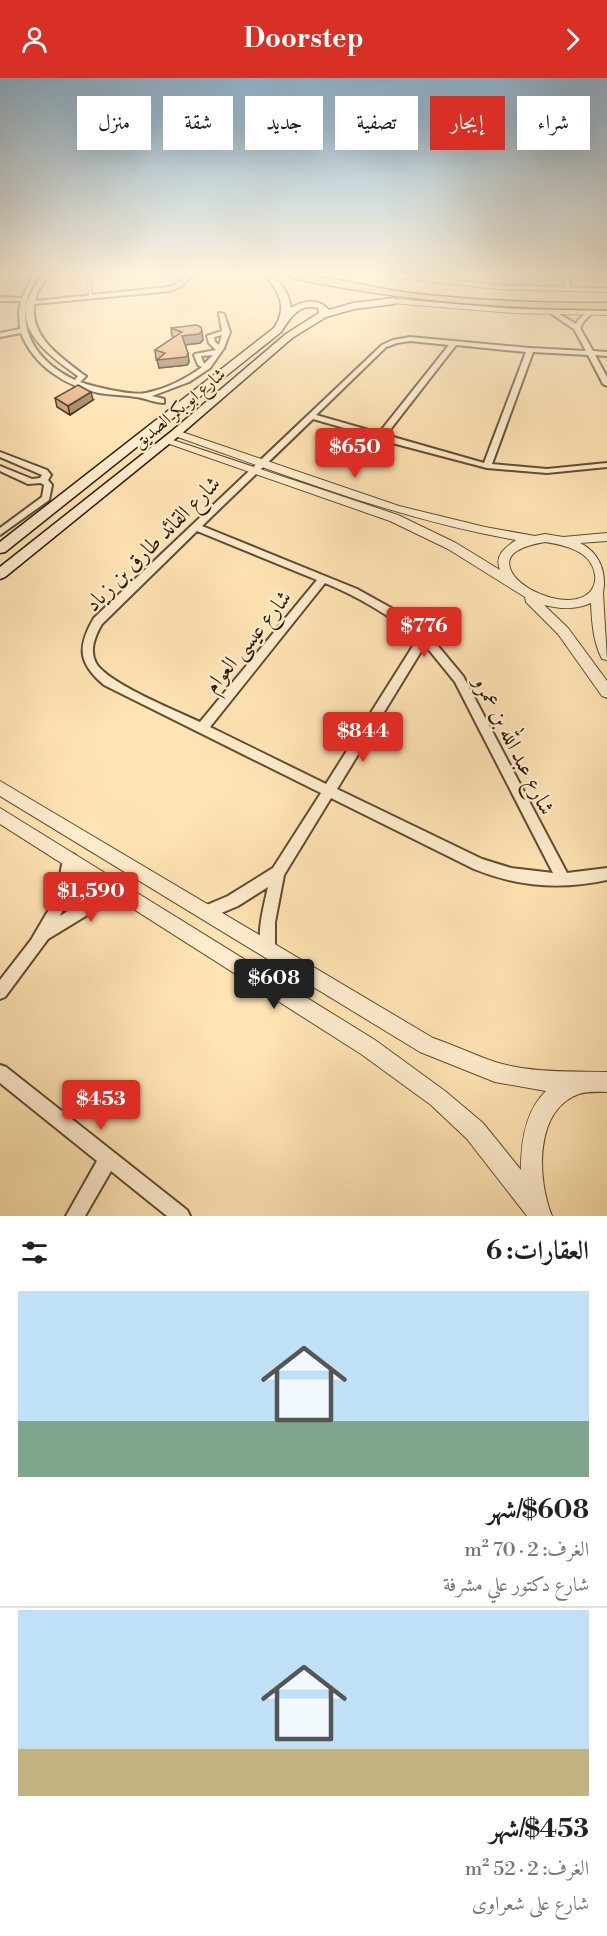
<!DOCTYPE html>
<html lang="ar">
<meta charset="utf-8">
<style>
body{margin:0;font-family:"Libre Bodoni",Amiri,serif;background:#f2f2f2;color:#222;direction:rtl;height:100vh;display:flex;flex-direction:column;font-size:22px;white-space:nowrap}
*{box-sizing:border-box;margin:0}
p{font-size:20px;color:#767676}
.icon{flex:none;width:33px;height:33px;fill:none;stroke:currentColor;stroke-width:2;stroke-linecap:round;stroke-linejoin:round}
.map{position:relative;height:1138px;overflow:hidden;direction:ltr}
.drawer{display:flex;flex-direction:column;background:#fff;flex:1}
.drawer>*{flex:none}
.banner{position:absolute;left:18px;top:18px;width:572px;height:54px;direction:rtl;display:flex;gap:12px}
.price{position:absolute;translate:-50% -51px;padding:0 14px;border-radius:6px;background:#d93025;color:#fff;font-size:20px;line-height:39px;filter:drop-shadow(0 2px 3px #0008)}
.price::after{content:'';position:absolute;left:50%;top:36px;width:18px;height:14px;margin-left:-9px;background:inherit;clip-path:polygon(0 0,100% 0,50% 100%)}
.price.selected{background:#222;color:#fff}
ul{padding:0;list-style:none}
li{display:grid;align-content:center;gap:12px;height:318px;padding:0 18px}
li+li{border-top:2px solid #e0e0e0}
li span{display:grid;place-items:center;height:186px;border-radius:0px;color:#555}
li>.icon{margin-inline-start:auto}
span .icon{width:108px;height:108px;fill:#fffc;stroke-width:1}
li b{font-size:26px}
h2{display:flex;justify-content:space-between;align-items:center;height:72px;padding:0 18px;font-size:26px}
.chip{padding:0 21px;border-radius:0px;background:#fff;box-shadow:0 6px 24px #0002;font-size:21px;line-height:54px}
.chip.selected{background:#d93025;color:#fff}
header{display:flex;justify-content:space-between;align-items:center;height:78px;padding:0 18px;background:#d93025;color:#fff;font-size:27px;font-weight:700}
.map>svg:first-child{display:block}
</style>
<header><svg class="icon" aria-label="forward" viewBox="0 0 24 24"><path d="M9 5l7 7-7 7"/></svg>Doorstep<svg class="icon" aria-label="person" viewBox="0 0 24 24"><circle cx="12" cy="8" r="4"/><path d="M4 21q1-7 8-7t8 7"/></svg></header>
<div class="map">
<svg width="607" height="1138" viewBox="0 0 607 1138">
<rect width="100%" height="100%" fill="#ffe4b4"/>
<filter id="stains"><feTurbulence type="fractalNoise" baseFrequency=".00333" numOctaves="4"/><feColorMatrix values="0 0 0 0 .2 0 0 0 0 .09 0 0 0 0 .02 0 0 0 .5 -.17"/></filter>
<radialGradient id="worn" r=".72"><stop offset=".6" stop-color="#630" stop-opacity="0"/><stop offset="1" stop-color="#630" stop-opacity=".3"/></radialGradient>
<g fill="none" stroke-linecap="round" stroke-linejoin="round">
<defs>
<path id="service" d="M172 197 179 207
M88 201 91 219"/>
<path id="minor" d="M33 197H39C35 204 30 211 28 218 17 257 41 286 75 302L78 298C57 283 18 257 27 225 30 215 37 206 43 197H49L38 213 35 223 169 209 177 206 186 197H192L181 208 170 213 34 226C30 260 61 279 84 297L86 298 80 304C94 309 132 318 146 315 165 311 186 301 202 289L198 287 194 277 195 276 216 272 209 265 207 258 222 253 219 235 224 236 230 254 224 270 210 290 189 304 152 318 164 321V325C155 325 145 320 136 319 124 317 111 317 99 315 65 308 34 288 21 255L0 259V255L20 251 19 234 21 223H0V219L22 220ZM222 257 219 267 215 264 214 259ZM213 277 204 286 201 278Z
M562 197H568L571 212 566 211Z
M552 234H556L576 246 579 241 587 234H591L592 235 584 243 580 250 593 273 607 274V278L595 277 607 299V308L603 306 588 277 533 274 492 386 547 391 607 385V389L547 395 487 390 377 361 376 359 313 341 202 448 357 511 402 536 428 556 463 598 567 795 607 790V802C561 812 518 809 474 791L331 720 284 797 275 844V871L273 876 268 878 263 876C255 858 264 828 268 809L238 828 207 841 202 839 200 834 202 829 228 818 273 790 321 715 104 607C78 585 77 569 94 540L382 267 393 262 410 259 530 270 586 273 574 251 552 236ZM410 263 449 267 379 355 316 337 386 269 397 265ZM456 267 526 274 484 385 386 357ZM197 453 317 502 200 644C177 633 107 605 96 585 89 572 95 558 102 546ZM325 505C359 519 389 537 418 560L326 706 210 649ZM425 567 455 604 553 795 511 790 482 781 337 711Z
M0 374 47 392 51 397 48 402 52 407 49 422 0 457V450L42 419 44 407 41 405 28 406 0 393V388L32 401 40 400 42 397 0 379Z
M70 775 75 777C80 790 66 824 60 838L79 826 121 806 126 808 128 813 126 818 89 836 48 861 5 919 0 921V902L31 862 48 833 59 803 63 781 65 777Z
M0 987 6 989 187 1132 190 1138H167L111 1093 85 1138H66L97 1083 0 1005Z"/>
<path id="tertiary" d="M384 197H407L498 207 607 210V214L498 211 388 199Z
M394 221 513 231 607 233V237L513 235 391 225 390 223Z
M176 352 399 428 485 449 535 458 545 456 563 459 607 455V463L580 465C599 474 607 494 603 515L607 582 602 581C593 563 592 545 591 525 576 532 560 531 544 527L568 550 607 603V620L602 618 558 556 526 524 525 519 448 471 390 443 161 363 166 360 170 361 398 437 456 465 500 492C494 477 505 470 516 462 397 441 286 397 172 357V353ZM545 464C565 467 592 473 595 497 596 503 594 509 590 514 572 532 529 516 515 499 496 474 528 467 545 464Z
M0 703 433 960C454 967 474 977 495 984 531 995 569 993 607 994V1014C598 1014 588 1013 579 1016 534 1032 537 1101 552 1138H527L467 1061 431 1027 361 976 0 746V730L375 962 445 1013 483 1045 521 1092C521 1064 525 1033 546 1013L495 1004 420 974 0 718Z"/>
<path id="secondary" d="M265 197H273C283 207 289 216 291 230 303 222 319 220 329 232L353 225 394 220 398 223 394 226 354 231 326 239 292 260 180 357 5 499 0 501V489L172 353 286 256 319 235 318 230C299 225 290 240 281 254L5 474 0 475V464L274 250C288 229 279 214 265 197Z"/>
<path id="primary" d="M287 197C326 196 370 210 410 215 475 223 541 225 607 225V231C500 231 396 222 292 200Z"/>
</defs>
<!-- service casing -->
<use href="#service" stroke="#614c31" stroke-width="4.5"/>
<!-- minor casing -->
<use href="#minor" stroke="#614c31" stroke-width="4"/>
<!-- tertiary casing -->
<use href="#tertiary" stroke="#614c31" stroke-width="2"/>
<!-- secondary casing -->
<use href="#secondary" stroke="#2c1905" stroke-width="3"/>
<!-- primary casing -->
<use href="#primary" stroke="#2c1905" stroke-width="3"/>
<!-- service -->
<use href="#service" stroke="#ffedce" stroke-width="3"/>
<!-- minor -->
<use href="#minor" fill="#ffedce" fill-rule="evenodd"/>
<!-- tertiary -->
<use href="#tertiary" fill="#ffedce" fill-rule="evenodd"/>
<!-- secondary -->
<use href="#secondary" fill="#ffedce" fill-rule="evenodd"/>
<!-- primary -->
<use href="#primary" fill="#f0c27a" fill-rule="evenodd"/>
</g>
<!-- wall -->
<path fill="#c5956d" stroke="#2c1905" stroke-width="1.5" d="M171 250 203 262 200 265 185 267 189 284 187 287 159 290 158 281H156L155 272 174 259 172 258Z
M55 320 93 322 70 337 57 329Z"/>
<!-- shaded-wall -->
<path fill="#a07959" stroke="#2c1905" stroke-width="1.5" d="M202 253 203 262 200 265 184 267 182 258Z
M188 275 189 284 187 287 159 290 157 282Z
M91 314 93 322 70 337 68 328Z"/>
<!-- building -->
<path fill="#e5ad7f" stroke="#2c1905" stroke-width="1.5" d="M196 247 201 249 202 253 199 256 182 258 188 275 186 279 157 282 165 275 155 272 182 254 171 250Z
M78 307 91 314 68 328 55 320Z"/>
<!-- sky -->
<linearGradient id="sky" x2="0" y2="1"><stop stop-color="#8eb7d5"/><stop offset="0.55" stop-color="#fff3dd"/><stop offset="1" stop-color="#fff3dd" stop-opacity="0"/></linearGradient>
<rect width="607" height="356" fill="url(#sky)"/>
<g text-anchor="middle" stroke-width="4.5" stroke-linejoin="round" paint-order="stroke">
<!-- far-street labels -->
<g font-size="18" fill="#2c1905" stroke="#ffedce">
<text transform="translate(179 330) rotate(-40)" y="6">شارع ابو بكر الصديق</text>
</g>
<!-- street labels -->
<g font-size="22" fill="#2c1905" stroke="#ffedce">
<text transform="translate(152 465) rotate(-45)" y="8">شارع القائد طارق بن زياد</text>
<text transform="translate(247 563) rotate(-51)" y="8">شارع عيسى العوام</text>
<text transform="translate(515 667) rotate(63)" y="8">شارع عبد الله بن عمرو</text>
</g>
</g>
<rect width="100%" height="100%" filter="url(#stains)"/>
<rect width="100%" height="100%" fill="url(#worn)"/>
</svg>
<b class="price" style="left:355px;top:401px">$650</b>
<b class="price" style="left:424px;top:580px">$776</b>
<b class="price" style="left:363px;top:685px">$844</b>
<b class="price" style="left:91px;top:845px">$1,590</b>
<b class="price selected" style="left:274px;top:932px">$608</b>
<b class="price" style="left:101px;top:1053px">$453</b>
<div class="banner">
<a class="chip">شراء</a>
<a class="chip selected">إيجار</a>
<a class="chip">تصفية</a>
<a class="chip">جديد</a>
<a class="chip">شقة</a>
<a class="chip">منزل</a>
</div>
</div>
<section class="drawer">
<h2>العقارات: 6<svg class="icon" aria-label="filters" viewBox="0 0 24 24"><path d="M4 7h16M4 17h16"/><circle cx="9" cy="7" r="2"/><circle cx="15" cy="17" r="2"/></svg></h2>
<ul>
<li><span style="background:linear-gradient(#bfe0f5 70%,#7fa58c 0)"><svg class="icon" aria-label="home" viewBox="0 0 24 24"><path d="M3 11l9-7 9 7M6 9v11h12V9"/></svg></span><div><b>$608/شهر</b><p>الغرف: 2 · 70 m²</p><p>شارع دكتور علي مشرفة</p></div></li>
<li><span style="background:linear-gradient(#bfe0f5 75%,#c2b280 0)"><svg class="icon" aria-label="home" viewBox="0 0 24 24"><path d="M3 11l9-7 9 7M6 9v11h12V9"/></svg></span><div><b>$453/شهر</b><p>الغرف: 2 · 52 m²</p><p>شارع على شعراوى</p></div></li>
</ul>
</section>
